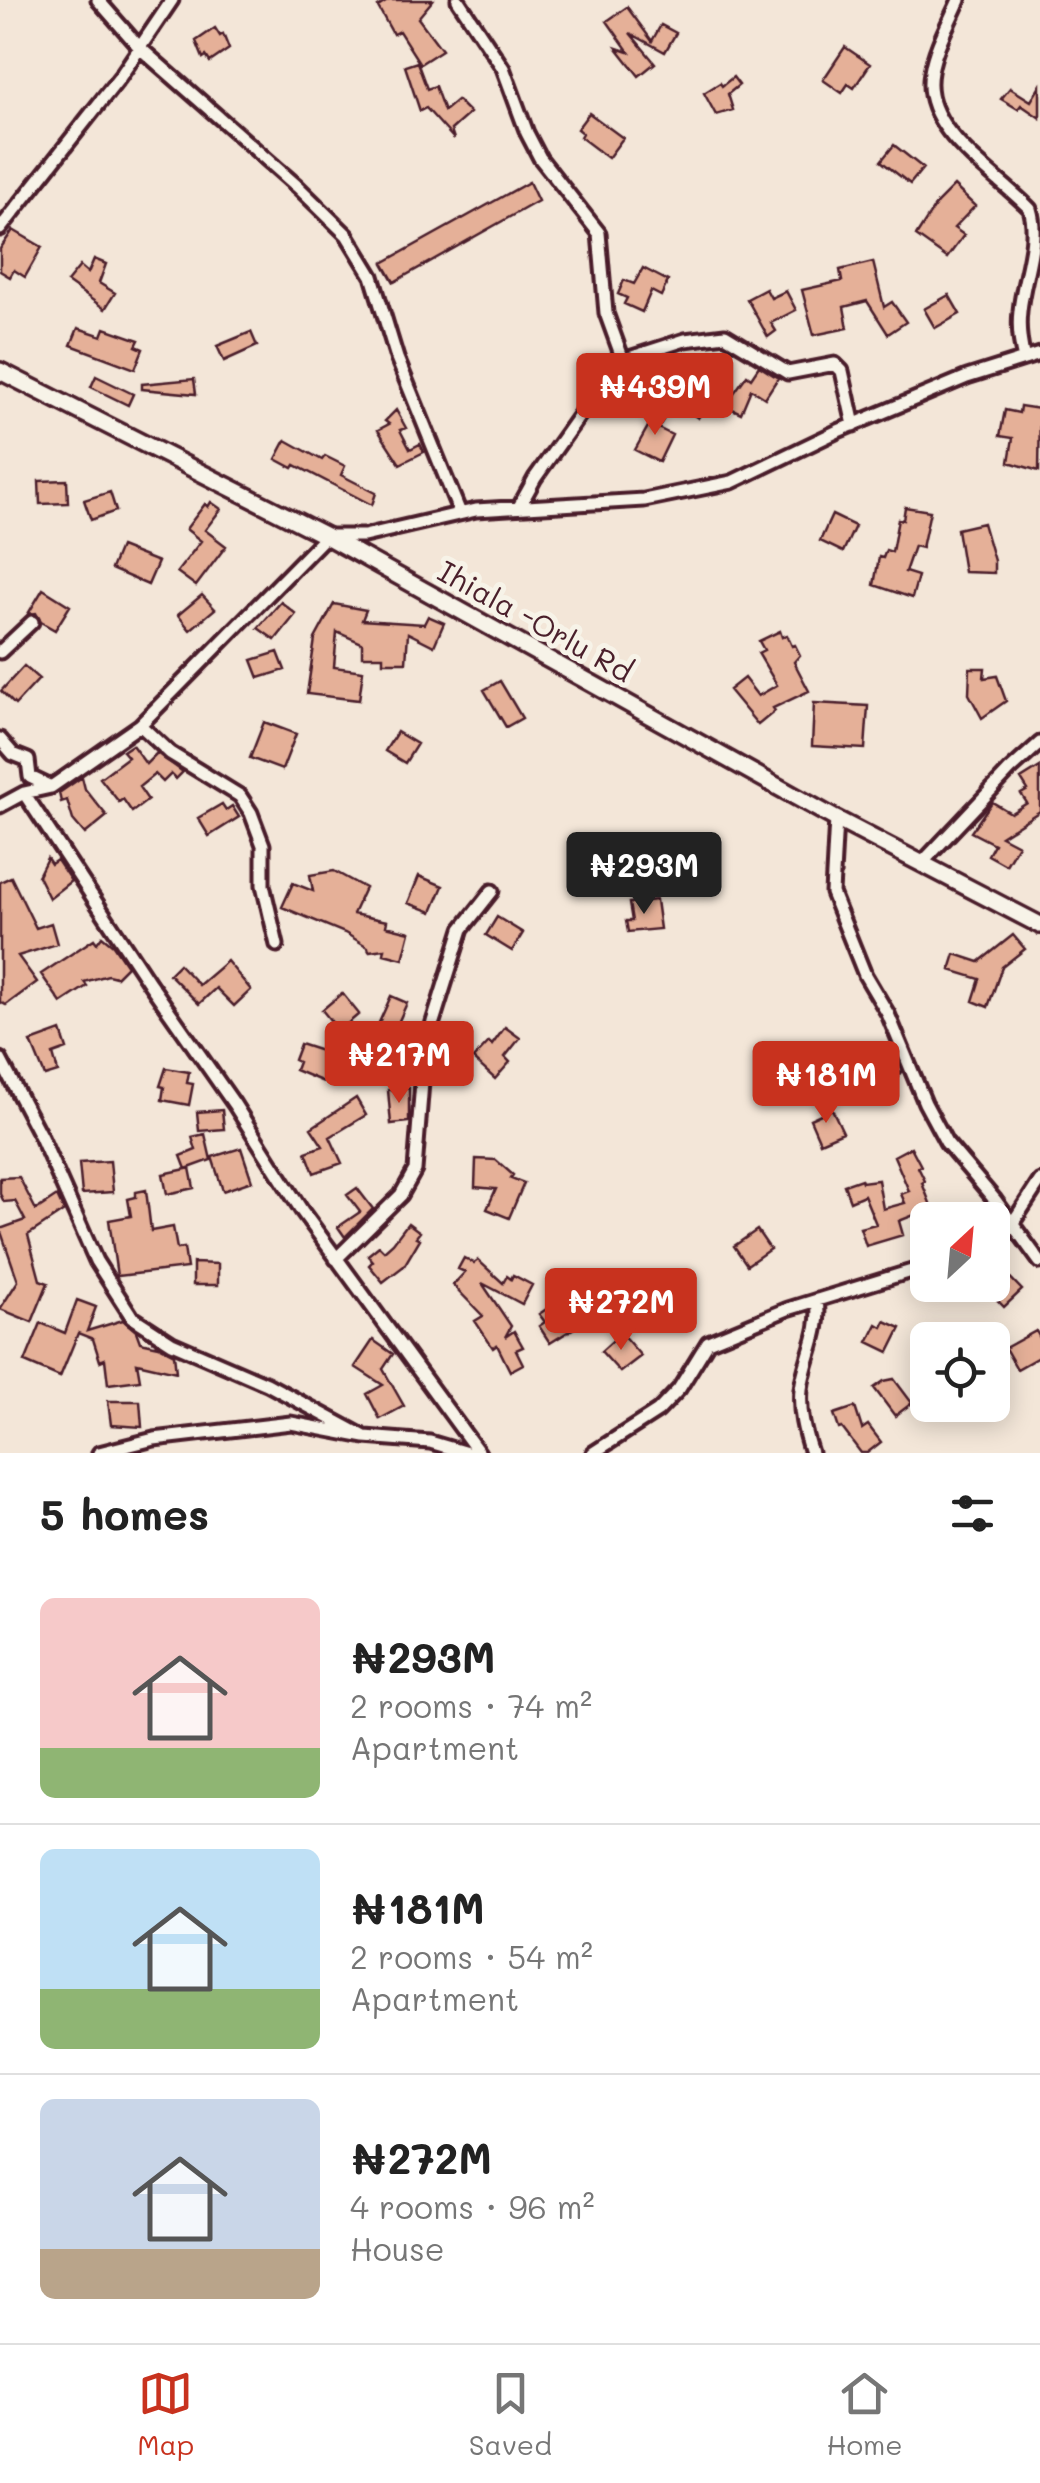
<!DOCTYPE html>
<meta charset="utf-8">
<style>
body{margin:0;font-family:Mali,sans-serif;background:#f2f2f2;color:#222;height:100vh;display:flex;flex-direction:column;font-size:38px;white-space:nowrap}
*{box-sizing:border-box;margin:0}
p{font-size:32px;color:#767676}
.icon{flex:none;width:55px;height:55px;fill:none;stroke:currentColor;stroke-width:2;stroke-linecap:round;stroke-linejoin:round}
.map{position:relative;height:1453px;overflow:hidden}
.side{display:flex;flex-direction:column;background:#fff;flex:1}
.side>*{flex:none}
.needle{width:65px;rotate:26deg}
.tools{position:absolute;left:910px;top:1202px;display:grid;gap:20px}
.tools a{display:grid;place-items:center;width:100px;height:100px;border-radius:15px;background:#fff;box-shadow:0 5px 25px #0003;font-size:50px}
.price{position:absolute;translate:-50% -85px;padding:0 22px;border-radius:10px;background:#c8321e;color:#fff;font-size:32px;line-height:65px;filter:drop-shadow(0 2px 5px #0008)}
.price::after{content:'';position:absolute;left:50%;top:60px;width:30px;height:22px;margin-left:-15px;background:inherit;clip-path:polygon(0 0,100% 0,50% 100%)}
.price.selected{background:#222;color:#fff}
ul{padding:0;list-style:none}
li{display:flex;align-items:center;gap:30px;height:250px;padding:0 40px}
li+li{border-top:2px solid #e0e0e0}
li span{display:grid;place-items:center;flex:none;width:280px;height:200px;border-radius:15px;color:#555}
li>.icon{margin-inline-start:auto}
span .icon{width:120px;height:120px;fill:#fffc;stroke-width:1}
li b{font-size:42px}
h2{display:flex;justify-content:space-between;align-items:center;height:120px;padding:0 40px;font-size:42px}
.menu{display:flex;justify-content:space-around;align-items:center;height:140px;border-top:2px solid #e0e0e0;background:#fff;font-size:28px;color:#767676}
.menu a{display:grid;justify-items:center;gap:5px}
.menu .selected{color:#c8321e}
.map>svg:first-child{display:block}
</style>
<div class="map">
<svg width="1040" height="1453" viewBox="0 0 1040 1453">
<rect width="100%" height="100%" fill="#f3e6d8"/>
<filter id="ink" filterUnits="userSpaceOnUse"><feTurbulence type="fractalNoise" baseFrequency=".01" numOctaves="2"/><feDisplacementMap in="SourceGraphic" scale="20" xChannelSelector="R" yChannelSelector="G"/><feConvolveMatrix kernelMatrix="1 2 1 2 8 2 1 2 1" color-interpolation-filters="sRGB"/></filter>
<g filter="url(#ink)">
<!-- building -->
<path fill="#e5b098" stroke="#4a1f2b" stroke-width="2.5" d="M389 0H433L418 18 442 50 420 64 399 31 393 34 378 7Z
M627 7 652 41 661 25 676 33 665 52 630 33 655 63 639 76 617 48 629 52 607 21Z
M215 28 220 36 223 34 229 49 210 62 206 56 203 58 196 41Z
M845 47 870 64 854 88 848 84 842 93 823 80Z
M417 62 427 89 435 86 444 111 457 100 470 113 451 130 454 139 426 108 420 111 405 66Z
M733 77 739 85 728 94 733 110 716 115 704 93 720 83 722 86Z
M1040 86V118L1021 105 1018 109 1001 99 1010 88 1031 101Z
M589 113 623 138 608 158 580 137 582 133 577 129Z
M894 145 923 168 910 184 881 161Z
M529 182 538 201 394 282 383 263Z
M954 186 975 206 954 228 964 235 947 258 916 236 937 203Z
M13 230 42 247 25 277 14 270 10 277 0 271V249Z
M94 259 106 264 99 283 115 293 105 309 67 282 80 266 88 273Z
M873 262 884 307 892 302 906 322 888 334 867 301 844 307 848 328 814 335 802 290 842 281 840 270Z
M643 268 668 281 661 296 651 291 642 312 624 304 627 298 618 294 624 280 634 284Z
M766 289 771 298 786 291 796 310 771 323 776 331 768 337 747 299Z
M949 295 960 314 935 328 924 309Z
M78 328 102 336 105 328 139 340 136 346 143 349 135 369 71 345Z
M251 332 257 346 224 361 217 346Z
M706 355 711 370 699 374 734 393 747 375 751 378 759 366 778 378 765 398 751 389 741 413 711 399 698 418 677 404 681 398 659 385 666 374 663 366Z
M96 376 133 394 128 405 91 387Z
M194 379 196 394 142 389V384Z
M1020 406 1040 409 1039 471 1009 462 1013 438 1000 436 1005 410 1019 413Z
M659 407 668 412 658 428 672 435 659 462 635 450Z
M396 410 406 428 400 430 410 449 420 444 424 452 400 464 378 430 389 424 385 421Z
M286 440 322 460 325 456 345 466 341 475 376 493 372 505 295 465 293 468 276 459Z
M67 480 68 503 40 504 39 481Z
M110 492 116 511 91 520 84 500Z
M211 502 221 509 205 530 226 546 196 586 177 572 201 541 186 529 205 504 208 507Z
M905 507 930 511 922 548 914 546 905 572 918 576 912 598 874 585 879 557 883 558 886 550 892 552 898 519 903 520Z
M832 515 855 526 843 552 820 541Z
M983 523 994 561V573L964 572 957 529Z
M120 547 158 562 148 585 111 569Z
M43 589 70 606 55 630 41 622 36 613 28 614Z
M202 595 215 609 190 630 178 615Z
M281 602 296 614 275 640 258 628Z
M334 604 366 610 362 620 424 624 428 616 444 623 434 646 408 633 406 662H383V656H362V643L337 632 334 667 363 671 359 700 307 694 315 639Z
M780 631 782 637 787 635 792 646 795 645 800 655 794 662 809 691 773 708 775 711 758 725 729 690 744 678 758 696 777 685 758 653 764 650 759 641Z
M278 652 285 670 259 678 252 660Z
M24 666 39 679 15 705 1 691Z
M970 668H985L984 678 997 676 1006 701 982 718 969 694Z
M500 681 522 718 506 727 484 690Z
M814 703 868 706 865 749 812 746Z
M264 722 296 734 282 770 250 758Z
M397 732 417 744 405 763 385 751Z
M132 745 146 764 157 753 183 772 176 779 171 774 163 782 155 774 139 787 148 800 132 812 123 799 119 802 100 778 128 757 123 751Z
M1040 767V811L1001 836 1018 845 1006 865 988 855 994 844 971 832 992 802 1011 813 1027 803 1021 794 1028 790 1021 779Z
M82 777 85 789 107 816 85 834 73 820 67 800 61 802 59 793Z
M222 804 226 810 232 806 239 817 209 836 198 818Z
M47 858 51 864 57 860 71 881 49 898 38 876Z
M334 871 365 888 353 914 387 921 386 926 410 932 403 959 384 954 385 949 369 951 368 947 345 933 282 907 293 883 313 891 310 875Z
M419 876 443 886 432 912 408 903Z
M11 877 36 928 51 923 57 944 18 956 37 982 6 1005 0 1002V882Z
M656 900 660 929 628 932 626 921H632L629 903Z
M497 917 523 933 512 951 486 935Z
M1013 935 1025 949 1002 967 988 1007 973 1001 980 979 950 970 955 954 979 962Z
M102 936 113 945 127 966 116 977 108 975 84 982 87 986 61 1003 41 974 94 939 97 943Z
M227 961 251 990 234 1006 216 988 199 1004 169 974 179 964 199 985Z
M342 993 359 1014 339 1031 322 1010Z
M391 996 407 1003 393 1034 377 1027Z
M505 1027 520 1038 505 1057 510 1062 495 1079 473 1059 489 1042 492 1045Z
M61 1031 67 1049 53 1054 58 1072 45 1076 31 1042Z
M300 1044 337 1056 326 1083 295 1070 298 1062 294 1060Z
M873 1060 880 1065 884 1060 901 1072 881 1099 861 1084 870 1071 867 1069Z
M166 1068 189 1072 187 1083 193 1084 189 1105 162 1100 164 1087 160 1086Z
M409 1088V1122L391 1124 388 1090Z
M356 1098 366 1115 330 1137 342 1163 314 1173 306 1152 323 1146 311 1128Z
M832 1109 843 1132 820 1142 810 1119Z
M222 1110 224 1129 199 1131 197 1112Z
M205 1134 211 1160 186 1169 190 1168 194 1188 167 1194 163 1174 186 1169 181 1156 196 1150 192 1137Z
M911 1147 921 1166 918 1167 925 1181 922 1183 932 1208 899 1221 903 1235 866 1246 860 1228 876 1224 864 1195 850 1201 844 1185 861 1179 862 1182 878 1180 883 1209 905 1203 901 1194 909 1191 894 1156Z
M241 1148 252 1181 223 1191 212 1157Z
M476 1159 496 1160 513 1175 511 1178 524 1183 509 1218 487 1209 496 1189 475 1187Z
M110 1161 113 1192 82 1194 79 1163Z
M19 1177 36 1210 57 1196 64 1211 28 1235 40 1280 48 1283 32 1322 0 1309 18 1281 0 1229 25 1220 15 1201 4 1202 0 1194V1178Z
M357 1188 373 1209 345 1237 338 1227 360 1212 347 1195Z
M146 1190 151 1231 173 1227 177 1249 184 1248 187 1268 117 1276 109 1220 131 1216 128 1199 136 1197V1192Z
M408 1223 420 1232 416 1237 420 1239 404 1266 383 1282 369 1265 373 1261 368 1255 379 1246 384 1251 393 1243Z
M757 1230 770 1249 747 1265 734 1246Z
M1000 1240 1004 1246 998 1250 1007 1265 1001 1268 1022 1290 1004 1307 983 1285H1001L992 1273V1243Z
M464 1258 474 1263 478 1260 503 1283 507 1276 511 1279 513 1275 532 1285 522 1304 482 1283 511 1326 505 1337 514 1331 523 1347 516 1350 523 1364 510 1371 497 1345 493 1348 475 1321 483 1316 453 1285 465 1272 458 1269Z
M193 1263 218 1264V1285H193Z
M77 1300 96 1307 87 1331 123 1320 136 1331 140 1342 159 1346 174 1354 176 1372 137 1363 140 1380 108 1384 105 1359 100 1361 93 1339 78 1333 60 1377 25 1362 41 1323 65 1333Z
M554 1304 559 1311 567 1306 579 1325 550 1343 539 1326 545 1322 539 1314Z
M885 1321 901 1328 889 1352 868 1342 877 1324 882 1327Z
M1036 1331 1040 1338V1356L1017 1369 1005 1348Z
M621 1333 641 1356 620 1372 601 1351Z
M373 1340 393 1354 383 1369 404 1406 380 1419 367 1394 383 1385 355 1367Z
M894 1379 912 1403 895 1416 874 1388 884 1381Z
M108 1401H140L142 1427 111 1425Z
M855 1407 862 1429 868 1425 881 1442 867 1453H861L842 1428 839 1429 834 1414Z"/>
<g fill="none" stroke-linecap="round" stroke-linejoin="round">
<defs>
<path id="street" d="M98 0 140 48 298 187 347 235 372 276 397 358 460 513
M458 0 503 68 527 133 540 158 599 233 606 313 623 360 619 376 584 409 535 478 519 507
M959 0C949 23 935 47 931 72 920 130 995 172 1030 209 1040 241 1023 277 1020 311 1018 328 1020 343 1024 359
M0 229 120 77 172 0
M623 360 685 340 725 335 788 373 835 364 842 371 854 425
M0 652 32 622
M140 725 170 753 240 796 251 813 263 845V885L277 945
M0 739 13 754 28 760 30 777 51 787
M24 793 150 984 234 1104 302 1211 479 1453
M0 806 24 793 51 787 140 725 326 536H364L476 510 644 500 732 482 838 431 967 377 1040 354
M836 819 832 893 865 975 888 1014 925 1103 946 1142 995 1200 1040 1262
M922 863 1010 770 1040 743
M0 1059 41 1137 96 1261 132 1317 172 1343 267 1384 365 1437
M992 1234 1012 1224 1040 1181
M336 1259 401 1195 415 1170 424 1057 433 1022 462 929 492 891
M99 1453 154 1439 291 1423 365 1437 430 1442 467 1453
M593 1453 658 1411 679 1389 708 1342 788 1309 928 1266
M811 1453C804 1431 799 1412 801 1389 805 1357 822 1332 817 1300"/>
<path id="secondary" d="M0 371 326 536 836 819 1040 925"/>
</defs>
<!-- street casing -->
<use href="#street" stroke="#4a1f2b" stroke-width="19"/>
<!-- secondary casing -->
<use href="#secondary" stroke="#4a1f2b" stroke-width="22"/>
<!-- street -->
<use href="#street" stroke="#f7f3e8" stroke-width="11"/>
<!-- secondary -->
<use href="#secondary" stroke="#f7f3e8" stroke-width="15"/>
</g>
</g>
<g text-anchor="middle" stroke-width="10" stroke-linejoin="round" paint-order="stroke">
<!-- street labels -->
<g font-size="30" fill="#4a1f2b" stroke="#f7f3e8">
<text transform="translate(535 622) rotate(29)" y="10">Ihiala -Orlu Rd</text>
</g>
</g>
</svg>
<div class="tools">
<a><svg class="needle" viewBox="-14 -14 28 28"><path d="M0-13l5 13h-10z" fill="#e53935"/><path d="M0 13l5-13h-10z" fill="#767676"/></svg></a>
<a><svg class="icon" aria-label="locate" viewBox="0 0 24 24"><circle cx="12" cy="12" r="6"/><path d="M12 2v4M12 18v4M2 12h4M18 12h4"/></svg></a>
</div>
<b class="price" style="left:655px;top:438px">₦439M</b>
<b class="price selected" style="left:644px;top:917px">₦293M</b>
<b class="price" style="left:399px;top:1106px">₦217M</b>
<b class="price" style="left:826px;top:1126px">₦181M</b>
<b class="price" style="left:621px;top:1353px">₦272M</b>
</div>
<section class="side">
<h2>5 homes<svg class="icon" aria-label="filters" viewBox="0 0 24 24"><path d="M4 7h16M4 17h16"/><circle cx="9" cy="7" r="2"/><circle cx="15" cy="17" r="2"/></svg></h2>
<ul>
<li><span style="background:linear-gradient(#f6c9c9 75%,#8fb573 0)"><svg class="icon" aria-label="home" viewBox="0 0 24 24"><path d="M3 11l9-7 9 7M6 9v11h12V9"/></svg></span><div><b>₦293M</b><p>2 rooms · 74 m²</p><p>Apartment</p></div></li>
<li><span style="background:linear-gradient(#bfe0f5 70%,#8fb573 0)"><svg class="icon" aria-label="home" viewBox="0 0 24 24"><path d="M3 11l9-7 9 7M6 9v11h12V9"/></svg></span><div><b>₦181M</b><p>2 rooms · 54 m²</p><p>Apartment</p></div></li>
<li><span style="background:linear-gradient(#c9d6e8 75%,#b9a48a 0)"><svg class="icon" aria-label="home" viewBox="0 0 24 24"><path d="M3 11l9-7 9 7M6 9v11h12V9"/></svg></span><div><b>₦272M</b><p>4 rooms · 96 m²</p><p>House</p></div></li>
</ul>
</section>
<nav class="menu">
<a class="selected"><svg class="icon" aria-label="map" viewBox="0 0 24 24"><path d="M3 6l6-2 6 2 6-2v14l-6 2-6-2-6 2zM9 4v14M15 6v14"/></svg>Map</a>
<a><svg class="icon" aria-label="saved" viewBox="0 0 24 24"><path d="M7 4h10v16l-5-4-5 4z"/></svg>Saved</a>
<a><svg class="icon" aria-label="home" viewBox="0 0 24 24"><path d="M3 11l9-7 9 7M6 9v11h12V9"/></svg>Home</a>
</nav>
